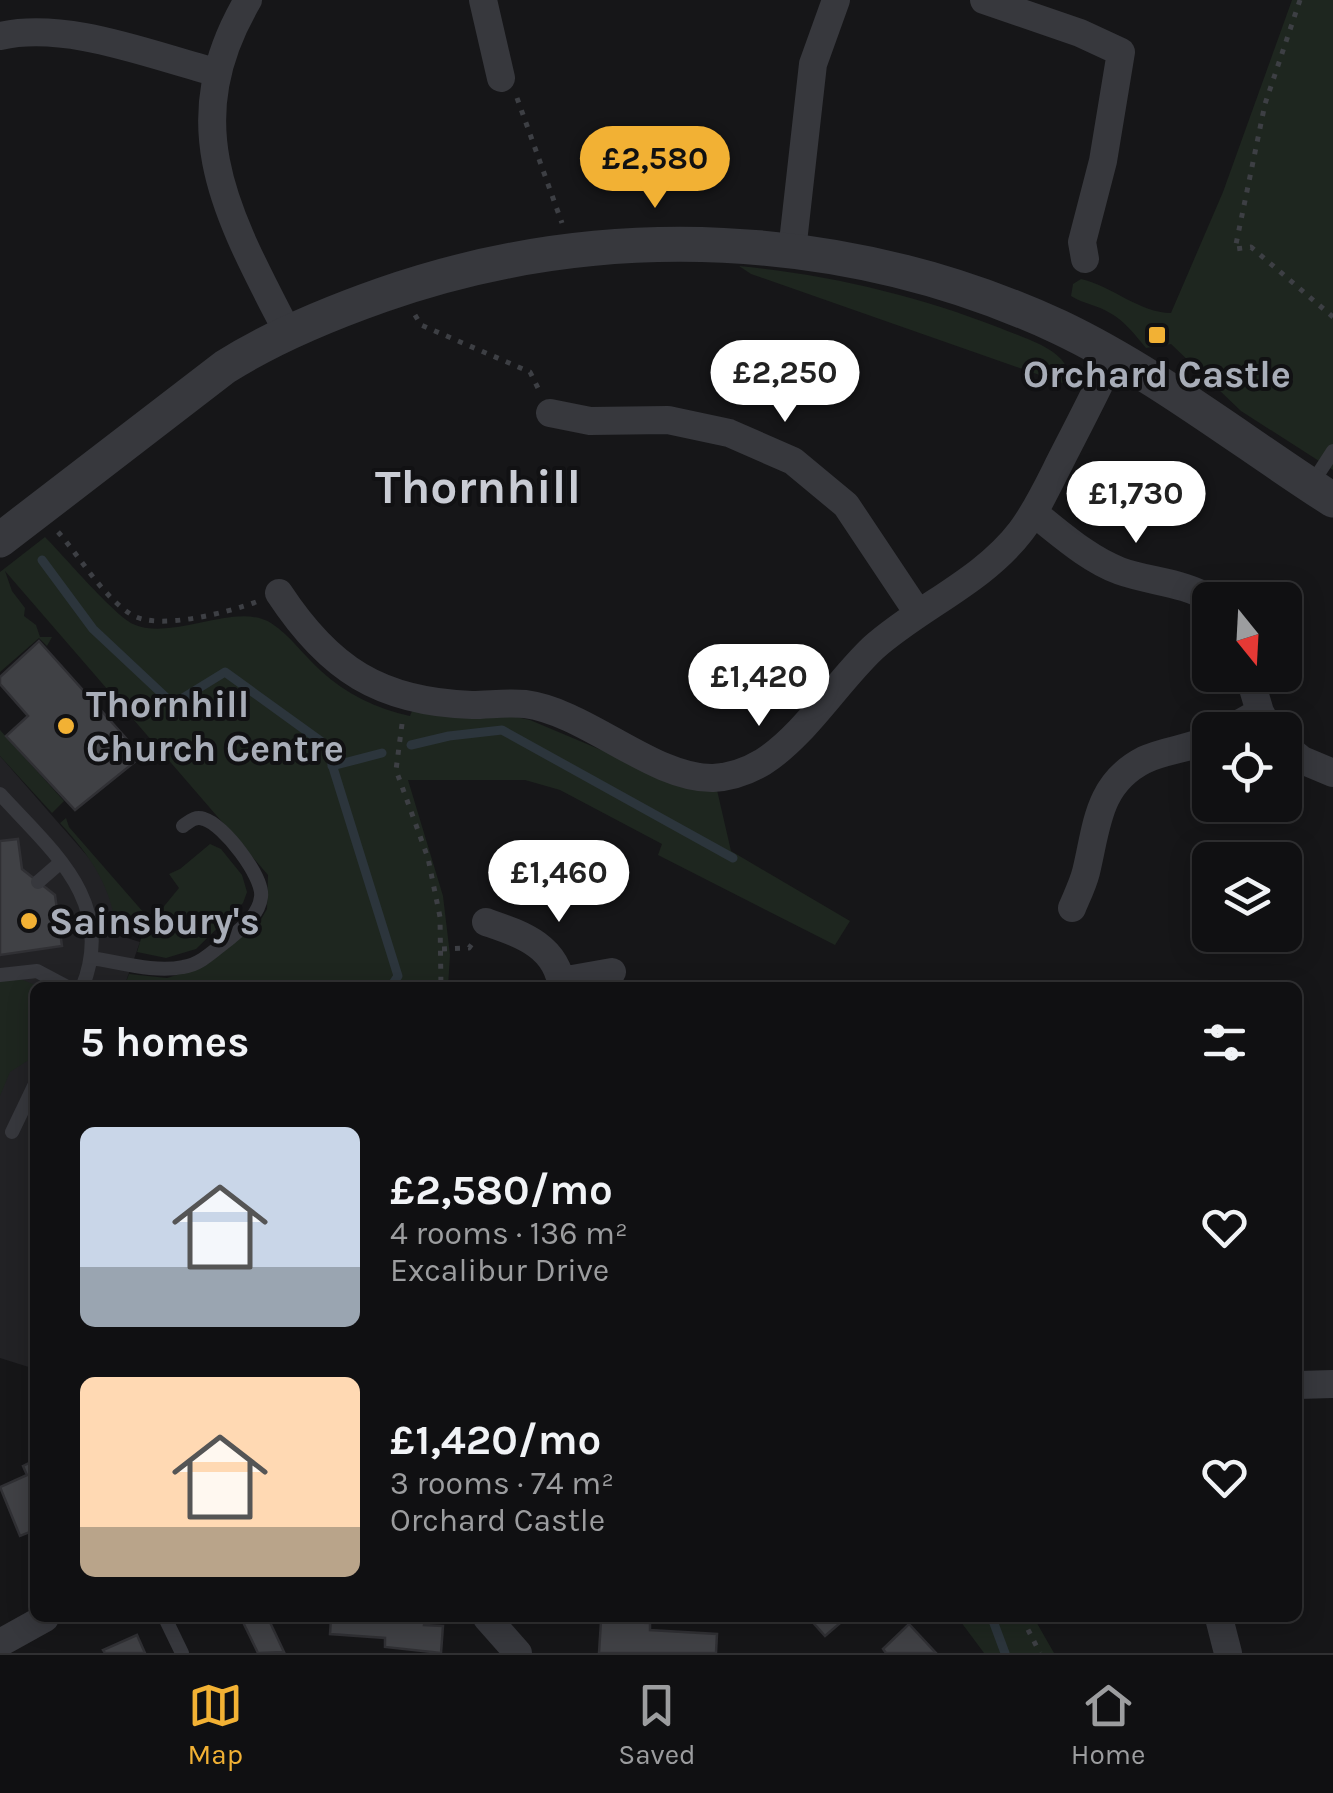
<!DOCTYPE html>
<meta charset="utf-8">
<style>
body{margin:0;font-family:Karla,sans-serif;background:#19191b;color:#f1f3f6;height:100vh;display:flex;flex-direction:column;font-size:38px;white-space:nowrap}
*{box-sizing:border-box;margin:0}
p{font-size:32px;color:#9c9d9f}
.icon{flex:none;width:55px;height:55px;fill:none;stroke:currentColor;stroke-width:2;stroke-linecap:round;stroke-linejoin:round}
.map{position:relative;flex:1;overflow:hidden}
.panel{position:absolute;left:30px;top:982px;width:1272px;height:640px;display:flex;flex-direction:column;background:#101012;border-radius:15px;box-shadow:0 5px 25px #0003,0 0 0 2px #303032}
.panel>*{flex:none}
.needle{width:65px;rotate:162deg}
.tools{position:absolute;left:1192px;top:582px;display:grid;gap:20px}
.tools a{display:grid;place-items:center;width:110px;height:110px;border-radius:15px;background:#101012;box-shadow:0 5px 25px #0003,0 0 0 2px #303032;font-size:50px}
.price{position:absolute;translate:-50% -85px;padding:0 22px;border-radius:35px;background:#fff;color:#222;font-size:32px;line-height:65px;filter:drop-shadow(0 2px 5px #0008)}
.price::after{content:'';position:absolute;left:50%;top:60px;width:30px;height:22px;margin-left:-15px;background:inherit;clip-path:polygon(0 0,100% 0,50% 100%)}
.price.on{background:#f2b134;color:#111}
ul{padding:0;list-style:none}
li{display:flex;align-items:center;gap:30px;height:250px;padding:0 50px}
li span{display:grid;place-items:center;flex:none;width:280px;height:200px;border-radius:15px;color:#555}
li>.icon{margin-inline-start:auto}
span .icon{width:120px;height:120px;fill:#fffc;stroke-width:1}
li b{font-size:42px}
h2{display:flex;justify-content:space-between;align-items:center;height:120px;padding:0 50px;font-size:42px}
.menu{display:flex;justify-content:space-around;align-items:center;height:140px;border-top:2px solid #303032;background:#101012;font-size:28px;color:#9c9d9f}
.menu a{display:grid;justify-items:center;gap:5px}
.menu .on{color:#f2b134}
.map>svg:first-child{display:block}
</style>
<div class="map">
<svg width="1333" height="1653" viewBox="0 0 1333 1653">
<rect width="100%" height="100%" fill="#161618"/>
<!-- built -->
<path fill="#222225" d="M0 756 96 866 112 901 117 935 140 942 124 987 35 988V1369L0 1358Z"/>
<!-- green -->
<path fill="#1e261f" d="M1292 0H1333V470L1241 411 1171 344 1146 348C1135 335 1125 321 1110 313 1097 305 1084 304 1071 296L1073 284 1081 279C1112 286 1140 313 1171 313L1223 192Z
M739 266C830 275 915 295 1000 328 1019 336 1047 344 1061 359 1068 367 1071 377 1074 387L751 274Z
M45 537C64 556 113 614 133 624 173 642 235 601 271 623 290 635 304 656 321 671 346 694 377 709 410 716L412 711 507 715 530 720 632 763 717 790 731 851 850 921 835 945 658 855 662 844 560 790 525 780H408L443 896 450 955 448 987H124L129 974 167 978 205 966 260 921 267 909 268 875 5 571 12 591 25 608 24 616 36 625 40 637H52L47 646 39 638 0 672V572Z
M0 730 64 801 52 813 0 756Z
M66 818 69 827 144 913 117 935C112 887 92 858 60 823Z
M210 844 221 849 242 875 247 892 243 903 196 949 166 958 137 952 143 932 179 888 169 874 180 869Z
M13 976 33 984 53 987 35 988V1056L10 1072 0 1096V978Z
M958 1618H1034L1054 1653H984Z"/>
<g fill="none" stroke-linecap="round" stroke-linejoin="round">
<!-- stream -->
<path stroke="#2c353c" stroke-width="9" d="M42 560 93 629 173 704 225 672 326 745 398 976 390 988
M411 745 449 736 502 730 733 858
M332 766 382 753
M992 1618 1005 1653"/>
</g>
<!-- building -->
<path fill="#404145" stroke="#303034" stroke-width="2.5" d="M39 641 142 756 75 810 6 736 28 716 0 684V677Z
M18 839 22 869 55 895 62 946 0 955V841Z
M35 1460V1499L30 1501 35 1512V1530L20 1536 0 1487 27 1475 23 1466Z
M241 1618H268L284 1652 258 1653Z
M331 1618H425L424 1625 443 1626 441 1653 385 1647V1638L330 1634Z
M809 1618H846L825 1636Z
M601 1621 650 1623V1630L717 1634 716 1653H599Z
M909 1624 936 1653H886L883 1649Z
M137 1635 145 1653H105L103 1650Z"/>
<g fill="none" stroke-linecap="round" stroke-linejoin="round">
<!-- path -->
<path stroke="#3d3f44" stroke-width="5" stroke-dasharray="5 8" stroke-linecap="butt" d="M1300 0 1265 104 1235 249 1251 247 1333 317
M517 98 562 223
M415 315 421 325 530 372 538 388
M58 532C81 558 102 596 132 615 159 631 229 612 256 602
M402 724 396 770 428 858 440 917 441 988
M442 949 469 948 472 944
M1022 1618 1040 1653"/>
<!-- service -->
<path stroke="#37383d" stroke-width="14" d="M1311 485 1333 451
M0 794C52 851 117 902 82 988
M38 882 61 862
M91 958C120 962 154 973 183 967 202 964 214 950 229 939 242 928 259 915 261 897 264 877 223 824 204 819 195 816 190 821 183 826
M0 975 37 971 69 988
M12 1132 35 1084
M165 1618 182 1653"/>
<!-- minor -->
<path stroke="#37383d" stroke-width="28" d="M248 0C174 126 228 216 288 333
M483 0 501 78
M984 0 1080 33 1121 52 1103 161 1082 242 1085 259
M0 36C67 21 150 55 215 72
M792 251 813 64 836 0
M550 413 590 421 668 420 729 433 793 461 846 505 918 613
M1034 513C1061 534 1088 559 1120 571 1151 582 1184 582 1212 600
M279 593C329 669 380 702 472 705 489 705 507 702 525 704 587 712 653 779 713 778 731 777 748 771 763 762 805 735 836 683 873 648 920 606 982 582 1021 531 1039 507 1051 479 1065 452 1081 421 1097 390 1112 358
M1249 675 1260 712 1270 730
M1228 730 1260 712
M1285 746 1302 760 1333 773
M1072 908C1077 896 1083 884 1086 872 1097 827 1097 784 1144 760 1165 750 1189 749 1210 739
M486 922C520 934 557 945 562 988
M561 981 612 972
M1298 1385 1333 1384
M487 1618 518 1653
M1219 1618 1228 1653
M0 1643 45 1618"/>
<!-- tertiary -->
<path stroke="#37383d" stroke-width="35" d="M0 540 225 367C274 336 328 314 382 295 602 218 847 229 1059 327 1154 372 1244 443 1333 500"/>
</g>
<!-- markers -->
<g fill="#f2b134" stroke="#111113" stroke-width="4">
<rect x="1147" y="325" width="20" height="20" rx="5"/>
<circle cx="66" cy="726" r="10"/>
<circle cx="29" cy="921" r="10"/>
</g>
<g text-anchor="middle" stroke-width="8" stroke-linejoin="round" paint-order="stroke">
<!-- poi labels -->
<g font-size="38" font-weight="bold" fill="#a8adb8" stroke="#111113" text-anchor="start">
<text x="1157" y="387" text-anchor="middle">Orchard Castle</text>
<text x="86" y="717">Thornhill<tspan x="86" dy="44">Church Centre</tspan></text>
<text x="49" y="934">Sainsbury's</text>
</g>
<!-- district labels -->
<g font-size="48" font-weight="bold" fill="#c9ccd4" stroke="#111113">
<text x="478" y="503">Thornhill</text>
</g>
</g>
</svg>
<div class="tools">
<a><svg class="needle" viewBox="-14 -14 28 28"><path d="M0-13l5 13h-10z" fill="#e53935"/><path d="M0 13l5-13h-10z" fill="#9c9d9f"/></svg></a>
<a><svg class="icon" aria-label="locate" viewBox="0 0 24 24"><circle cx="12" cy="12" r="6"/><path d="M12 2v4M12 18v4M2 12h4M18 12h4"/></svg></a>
<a><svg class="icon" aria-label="layers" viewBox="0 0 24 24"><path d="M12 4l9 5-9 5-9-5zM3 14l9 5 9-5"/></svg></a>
</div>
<b class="price on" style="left:655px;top:211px">£2,580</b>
<b class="price" style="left:785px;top:425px">£2,250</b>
<b class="price" style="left:1136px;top:546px">£1,730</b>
<b class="price" style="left:759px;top:729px">£1,420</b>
<b class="price" style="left:559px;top:925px">£1,460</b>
<section class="panel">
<h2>5 homes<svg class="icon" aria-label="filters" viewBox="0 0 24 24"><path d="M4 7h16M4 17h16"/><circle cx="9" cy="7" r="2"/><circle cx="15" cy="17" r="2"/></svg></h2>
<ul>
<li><span style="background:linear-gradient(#c9d6e8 70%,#9aa5b1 0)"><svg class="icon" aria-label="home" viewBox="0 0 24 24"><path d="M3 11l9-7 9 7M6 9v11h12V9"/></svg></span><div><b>£2,580/mo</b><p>4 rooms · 136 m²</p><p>Excalibur Drive</p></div><svg class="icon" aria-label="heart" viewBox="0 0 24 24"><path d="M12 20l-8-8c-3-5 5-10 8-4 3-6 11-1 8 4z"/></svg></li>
<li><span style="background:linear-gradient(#ffd9b3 75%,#b9a48a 0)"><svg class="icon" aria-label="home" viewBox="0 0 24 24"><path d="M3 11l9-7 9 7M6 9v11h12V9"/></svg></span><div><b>£1,420/mo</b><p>3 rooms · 74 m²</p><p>Orchard Castle</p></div><svg class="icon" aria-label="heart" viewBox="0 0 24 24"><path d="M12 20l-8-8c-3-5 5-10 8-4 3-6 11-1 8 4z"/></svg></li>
</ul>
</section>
</div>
<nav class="menu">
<a class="on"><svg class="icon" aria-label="map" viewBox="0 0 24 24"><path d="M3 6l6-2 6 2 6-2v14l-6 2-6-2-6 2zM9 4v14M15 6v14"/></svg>Map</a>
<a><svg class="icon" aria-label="saved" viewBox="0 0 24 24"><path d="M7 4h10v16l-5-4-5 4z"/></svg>Saved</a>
<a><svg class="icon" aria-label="home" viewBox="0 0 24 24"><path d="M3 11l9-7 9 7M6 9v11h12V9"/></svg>Home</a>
</nav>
